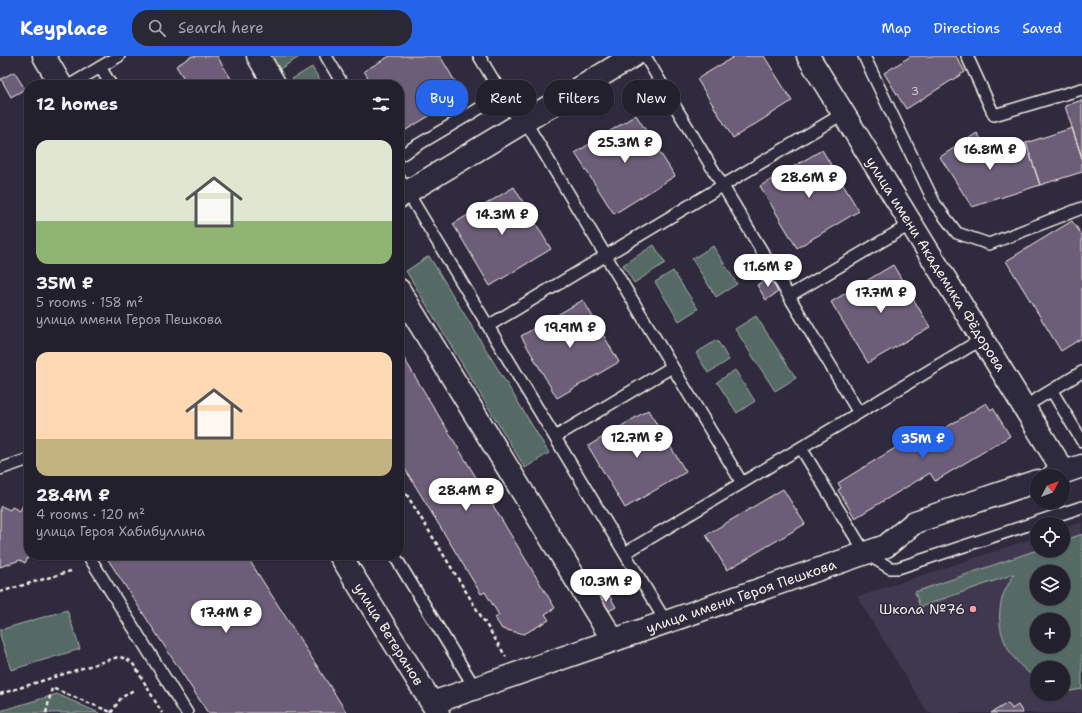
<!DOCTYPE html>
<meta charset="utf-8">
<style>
body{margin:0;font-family:"Shantell Sans",sans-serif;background:#2b2836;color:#f1f3f6;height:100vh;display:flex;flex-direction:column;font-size:15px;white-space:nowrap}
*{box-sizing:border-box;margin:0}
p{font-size:13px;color:#a3a3aa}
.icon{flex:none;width:22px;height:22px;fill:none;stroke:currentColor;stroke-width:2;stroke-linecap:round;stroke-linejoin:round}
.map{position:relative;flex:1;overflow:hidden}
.drawer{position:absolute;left:24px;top:24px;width:380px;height:480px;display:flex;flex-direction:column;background:#23202e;border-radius:16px;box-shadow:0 1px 3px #0004,0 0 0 1px #403e4a}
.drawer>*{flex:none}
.top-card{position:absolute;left:416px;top:24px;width:380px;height:36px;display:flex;gap:8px}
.needle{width:26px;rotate:49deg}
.fabs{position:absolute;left:1030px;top:413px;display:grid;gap:8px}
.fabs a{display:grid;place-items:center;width:40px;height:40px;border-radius:50%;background:#23202e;box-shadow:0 1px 3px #0004,0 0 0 1px #403e4a;font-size:20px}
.price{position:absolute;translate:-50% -34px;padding:0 9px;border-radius:14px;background:#fff;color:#222;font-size:13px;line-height:26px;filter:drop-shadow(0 1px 2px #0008)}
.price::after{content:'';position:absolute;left:50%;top:24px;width:12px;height:9px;margin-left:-6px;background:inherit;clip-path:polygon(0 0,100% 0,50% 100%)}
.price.current{background:#2563eb;color:#fff}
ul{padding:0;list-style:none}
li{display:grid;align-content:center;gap:8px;height:212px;padding:0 12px}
li span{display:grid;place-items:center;height:124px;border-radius:12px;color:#555}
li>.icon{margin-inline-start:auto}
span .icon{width:72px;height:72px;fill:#fffc;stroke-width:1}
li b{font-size:17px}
h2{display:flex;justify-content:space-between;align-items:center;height:48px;padding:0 12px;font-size:17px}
.tag{padding:0 14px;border-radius:16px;background:#23202e;box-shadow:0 1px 3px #0004,0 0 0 1px #403e4a;font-size:14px;line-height:36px}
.tag.current{background:#2563eb;color:#fff}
header{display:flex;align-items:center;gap:24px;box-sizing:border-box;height:56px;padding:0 20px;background:#2563eb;color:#fff}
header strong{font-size:19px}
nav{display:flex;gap:22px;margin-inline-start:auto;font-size:14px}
.search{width:280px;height:36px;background:#2b2836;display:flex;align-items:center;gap:10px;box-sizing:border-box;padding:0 14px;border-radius:16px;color:#a3a3aa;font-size:15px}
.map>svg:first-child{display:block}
</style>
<header>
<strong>Keyplace</strong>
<div class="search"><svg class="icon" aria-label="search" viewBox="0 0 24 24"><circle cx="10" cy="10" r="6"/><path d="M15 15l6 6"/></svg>Search here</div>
<nav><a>Map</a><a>Directions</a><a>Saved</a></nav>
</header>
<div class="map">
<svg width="1082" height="657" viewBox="0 0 1082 657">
<rect width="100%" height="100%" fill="#2f2a3d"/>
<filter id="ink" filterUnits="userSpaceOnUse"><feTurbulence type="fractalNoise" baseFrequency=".025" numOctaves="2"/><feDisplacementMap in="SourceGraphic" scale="8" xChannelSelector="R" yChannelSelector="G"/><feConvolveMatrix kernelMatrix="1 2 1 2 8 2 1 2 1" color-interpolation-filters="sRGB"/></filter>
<g filter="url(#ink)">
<!-- built -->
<path fill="#41394f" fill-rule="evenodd" d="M1082 466V657H928L857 541 1037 481V494H1063V472ZM1037 516H1063V542H1037ZM1037 564H1063V590H1037ZM1037 612H1063V638H1037Z"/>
<!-- green -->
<path fill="#566b65" stroke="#a5aea6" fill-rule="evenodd" d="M270 0H301L278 14Z
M312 11 323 29H296L292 23Z
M654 189 665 207 634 227 623 209Z
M713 190 737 228 716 241 692 203Z
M429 200 549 397 525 412 406 215Z
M673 215 698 253 679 265 655 226Z
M756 260 796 322 775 335 735 273Z
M717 284 729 304 708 317 696 297Z
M735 314 755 345 737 357 717 326Z
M1082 478V633L1071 635 1063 634V612H1037V623C1010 605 993 576 1002 543 1004 534 1010 526 1014 518L920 551 915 536 1037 494H1063V485ZM1037 516H1063V542H1037ZM1037 564H1063V590H1037Z
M67 554 80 593 11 614 0 579V574Z
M57 638 99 657H0V655Z"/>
<!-- building -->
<path fill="#6c5d78" stroke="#f4f1e8" d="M192 0H217L235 29H188L176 10Z
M390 0H440L459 32 455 34 459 42 401 77 399 73V29H373L364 15Z
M735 0H764L792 45 733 82 697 23Z
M911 0H956L965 16 906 53 884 17Z
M14 16 25 33 11 41 1 23Z
M1082 44V102L1065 50Z
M636 59 675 120 614 158 575 97Z
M1072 72 1082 102V116L1040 129 1026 87Z
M977 77 992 99 1026 87 1040 129 972 151 940 101Z
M822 94 859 155 797 192 760 130Z
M514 131 551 193 490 230 453 168Z
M1072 165 1082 179V282L1061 295 1006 205Z
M893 209 930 271 868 307 831 246Z
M770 221 778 236 766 244 757 229Z
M583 244 619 306 557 342 521 280Z
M399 294 555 552 545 558 549 564 524 578 502 573 495 562 499 559 485 536 481 538 399 403Z
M986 347 991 354 993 352 1010 380 935 425 930 417 855 462 838 434 841 432 838 427 910 383 914 391Z
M648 354 686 416 625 452 588 390Z
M783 433 805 468 727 514 706 479Z
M25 445 29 448V499L25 507 20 504 0 511V452L1 450 10 454 12 451 20 455Z
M105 499H246L347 657H208Z
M607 536 616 551 605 557 596 543Z
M1008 647 1012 653 1018 649 1023 657H991Z"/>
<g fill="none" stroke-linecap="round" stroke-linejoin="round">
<defs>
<path id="service" d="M326 0 343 29
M479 0 520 68
M645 0 859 357
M864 0 935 148 957 177 989 188 1082 152
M967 0 994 59 1082 33
M100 11 111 29
M70 29 119 0
M525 65 742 427
M399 100 502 39
M399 122 666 566
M789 240 911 168
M488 270 844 57
M1052 335 1082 385
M1024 351 1082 316
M555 381 672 311
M801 392 865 497 890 512H898L1082 451
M0 413 29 403
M625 497 982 283
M88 499 187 657
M394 499 475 632"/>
<path id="minor" d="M258 0 275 29
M808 0 1064 416
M399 141 633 0
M399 234 613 584
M1053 420 1082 410
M438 645 886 490 915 466 1037 425"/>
<path id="tertiary" d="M44 0 61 29
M340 499 438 657"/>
</defs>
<!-- service casing -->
<use href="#service" stroke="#f4f1e8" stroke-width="14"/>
<!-- minor casing -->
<use href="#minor" stroke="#f4f1e8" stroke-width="25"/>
<!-- tertiary casing -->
<use href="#tertiary" stroke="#f4f1e8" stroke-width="25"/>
<!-- path -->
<path stroke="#f4f1e8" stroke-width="2.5" stroke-dasharray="4 3" stroke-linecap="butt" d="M399 426 506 601
M0 536 71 515
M0 638 118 601C127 602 131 605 136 612L162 657
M46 657 52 632 111 656
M111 657 121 642 135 633"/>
<!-- service -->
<use href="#service" stroke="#2f2a3d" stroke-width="11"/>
<!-- minor -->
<use href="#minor" stroke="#2f2a3d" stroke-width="22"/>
<!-- tertiary -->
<use href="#tertiary" stroke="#2f2a3d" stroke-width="22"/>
</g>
</g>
<!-- markers -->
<circle fill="#ff9aa2" stroke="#2f2a3d" stroke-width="1.5" cx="973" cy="553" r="4"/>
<g text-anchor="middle" stroke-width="3" stroke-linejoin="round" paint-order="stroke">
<!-- number labels -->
<g font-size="12" fill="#d2cccc">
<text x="915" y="39">3</text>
</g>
<!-- street labels -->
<g font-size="14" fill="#f4f1e8" stroke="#2f2a3d">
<text transform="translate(936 208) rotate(58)" y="5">улица имени Академика Фёдорова</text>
<text transform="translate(741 540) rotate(-19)" y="5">улица имени Героя Пешкова</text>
<text transform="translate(389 578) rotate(58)" y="5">улица Ветеранов</text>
</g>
<!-- poi labels -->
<g font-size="14" fill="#f4f1e8" stroke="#2f2a3d" text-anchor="end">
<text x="965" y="558">Школа №76</text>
</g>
</g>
</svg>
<div class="fabs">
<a><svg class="needle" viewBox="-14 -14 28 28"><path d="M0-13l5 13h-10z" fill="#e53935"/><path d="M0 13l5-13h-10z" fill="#a3a3aa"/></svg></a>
<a><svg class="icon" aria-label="locate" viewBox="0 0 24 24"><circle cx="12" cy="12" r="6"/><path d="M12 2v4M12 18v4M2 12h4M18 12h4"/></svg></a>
<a><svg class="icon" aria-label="layers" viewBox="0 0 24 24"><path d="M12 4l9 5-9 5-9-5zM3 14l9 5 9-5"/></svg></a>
<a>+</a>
<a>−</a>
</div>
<b class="price" style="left:625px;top:108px">25.3M ₽</b>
<b class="price" style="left:990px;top:115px">16.8M ₽</b>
<b class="price" style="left:809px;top:143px">28.6M ₽</b>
<b class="price" style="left:502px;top:180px">14.3M ₽</b>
<b class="price" style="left:768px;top:232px">11.6M ₽</b>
<b class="price" style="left:881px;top:258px">17.7M ₽</b>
<b class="price" style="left:570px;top:293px">19.9M ₽</b>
<b class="price" style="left:637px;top:403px">12.7M ₽</b>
<b class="price current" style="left:923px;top:404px">35M ₽</b>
<b class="price" style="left:466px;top:456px">28.4M ₽</b>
<b class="price" style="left:606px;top:547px">10.3M ₽</b>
<b class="price" style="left:226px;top:578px">17.4M ₽</b>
<div class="top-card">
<a class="tag current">Buy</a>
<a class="tag">Rent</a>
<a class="tag">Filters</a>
<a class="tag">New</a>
</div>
<section class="drawer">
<h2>12 homes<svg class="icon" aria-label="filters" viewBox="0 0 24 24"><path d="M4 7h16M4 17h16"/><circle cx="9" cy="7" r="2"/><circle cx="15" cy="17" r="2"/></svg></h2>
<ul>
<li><span style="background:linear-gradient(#dfe7d0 65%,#8fb573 0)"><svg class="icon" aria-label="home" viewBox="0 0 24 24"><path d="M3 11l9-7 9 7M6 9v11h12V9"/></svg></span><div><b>35M ₽</b><p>5 rooms · 158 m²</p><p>улица имени Героя Пешкова</p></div></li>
<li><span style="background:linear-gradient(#ffd9b3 70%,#c2b280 0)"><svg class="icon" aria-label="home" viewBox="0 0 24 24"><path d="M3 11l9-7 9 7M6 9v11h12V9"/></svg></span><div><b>28.4M ₽</b><p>4 rooms · 120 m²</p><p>улица Героя Хабибуллина</p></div></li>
</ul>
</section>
</div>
